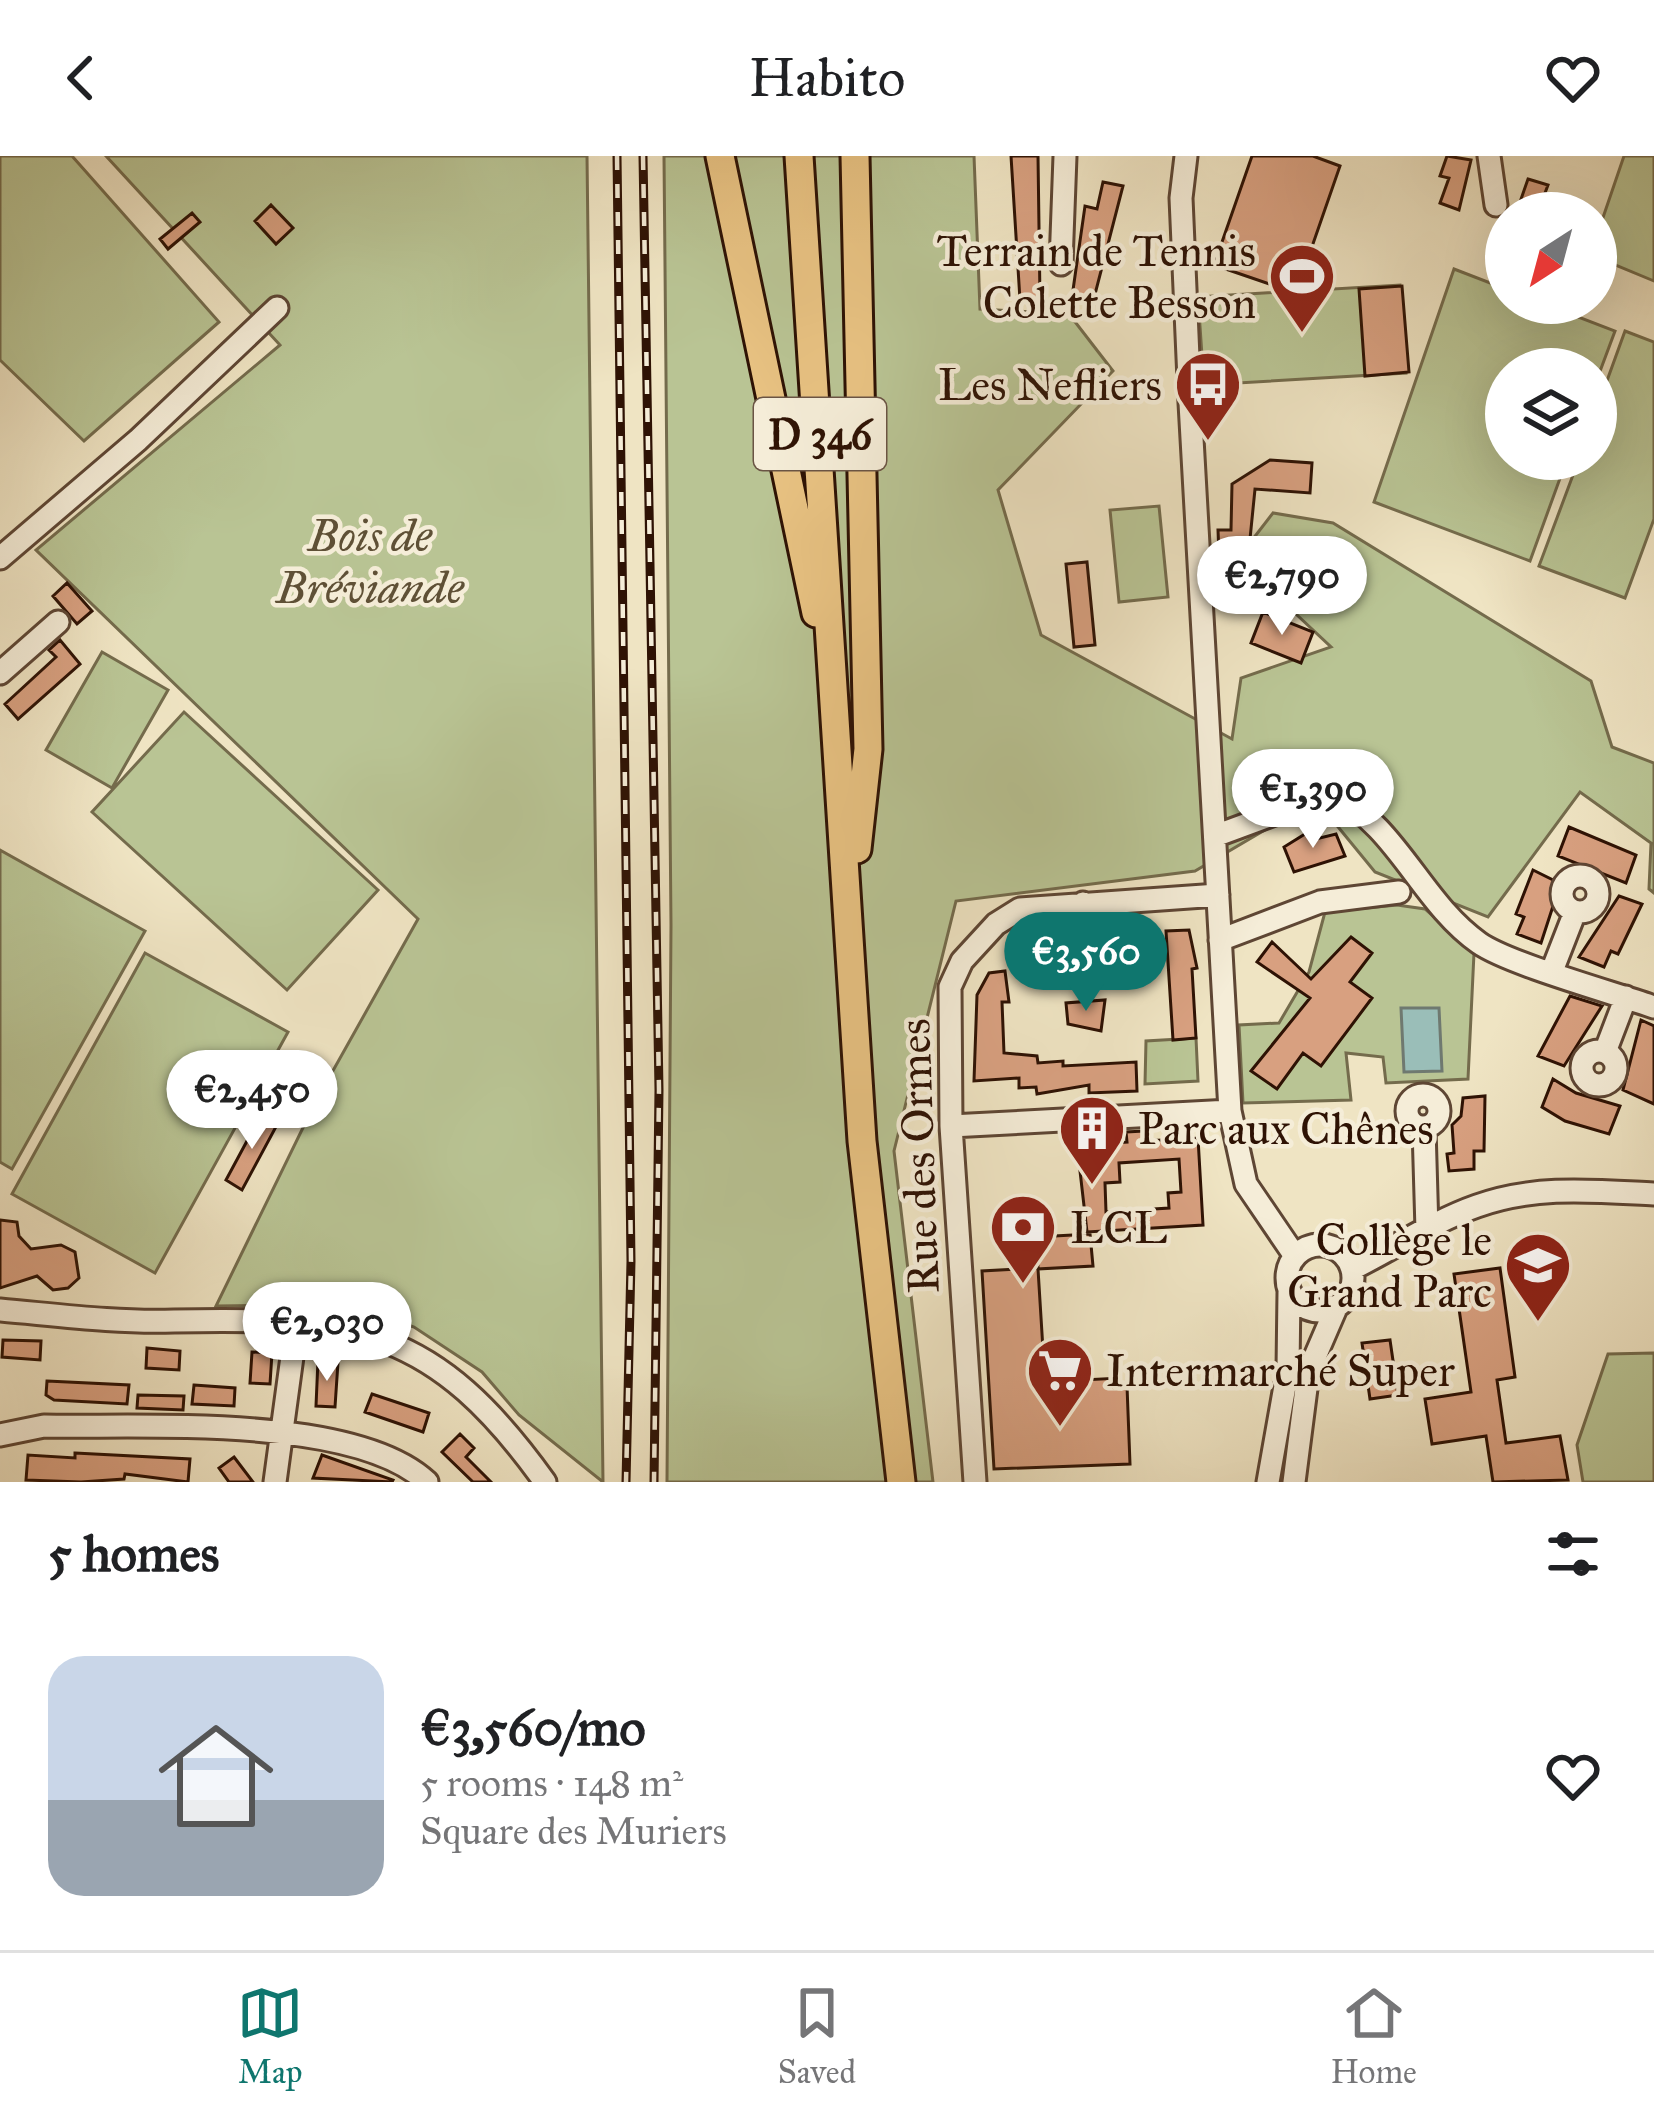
<!DOCTYPE html>
<meta charset="utf-8">
<style>
body{margin:0;font-family:"IM FELL Great Primer",serif;background:#f2f2f2;color:#202124;height:100vh;display:flex;flex-direction:column;font-size:45px;white-space:nowrap}
*{box-sizing:border-box;margin:0}
p{font-size:39px;color:#757577}
.icon{flex:none;width:66px;height:66px;fill:none;stroke:currentColor;stroke-width:2;stroke-linecap:round;stroke-linejoin:round}
.map{position:relative;height:1326px;overflow:hidden}
.panel{display:flex;flex-direction:column;background:#fff;flex:1}
.panel>*{flex:none}
.needle{width:78px;rotate:216deg}
.tools{position:absolute;left:1485px;top:36px;display:grid;gap:24px}
.tools a{display:grid;place-items:center;width:132px;height:132px;border-radius:50%;background:#fff;box-shadow:0 12px 48px #0002;font-size:60px}
.price{position:absolute;translate:-50% -102px;padding:0 27px;border-radius:42px;background:#fff;color:#222;font-size:39px;line-height:78px;filter:drop-shadow(0 3px 6px #0008)}
.price::after{content:'';position:absolute;left:50%;top:72px;width:36px;height:27px;margin-left:-18px;background:inherit;clip-path:polygon(0 0,100% 0,50% 100%)}
.price.selected{background:#0f766e;color:#fff}
ul{padding:0;list-style:none}
li{display:flex;align-items:center;gap:36px;height:300px;padding:0 48px}
li span{display:grid;place-items:center;flex:none;width:336px;height:240px;border-radius:36px;color:#555}
li>.icon{margin-inline-start:auto}
span .icon{width:144px;height:144px;fill:#fffc;stroke-width:1}
li b{font-size:51px}
h2{display:flex;justify-content:space-between;align-items:center;height:144px;padding:0 48px;font-size:51px}
header{display:flex;justify-content:space-between;align-items:center;height:156px;padding:0 48px;background:#fff;font-size:54px;font-weight:600}
.tabs{display:flex;justify-content:space-around;align-items:center;height:168px;border-top:3px solid #e0e0e0;background:#fff;font-size:33px;color:#757577}
.tabs a{display:grid;justify-items:center;gap:6px}
.tabs .selected{color:#0f766e}
.map>svg:first-child{display:block}
</style>
<header><svg class="icon" aria-label="back" viewBox="0 0 24 24"><path d="M15 5l-7 7 7 7"/></svg>Habito<svg class="icon" aria-label="heart" viewBox="0 0 24 24"><path d="M12 20l-8-8c-3-5 5-10 8-4 3-6 11-1 8 4z"/></svg></header>
<div class="map">
<svg width="1654" height="1326" viewBox="0 0 1654 1326">
<rect width="100%" height="100%" fill="#efe4c3"/>
<filter id="stains"><feTurbulence type="fractalNoise" baseFrequency=".00167" numOctaves="4"/><feColorMatrix values="0 0 0 0 .2 0 0 0 0 .09 0 0 0 0 .02 0 0 0 .5 -.17"/></filter>
<radialGradient id="worn" r=".72"><stop offset=".6" stop-color="#630" stop-opacity="0"/><stop offset="1" stop-color="#630" stop-opacity=".3"/></radialGradient>
<!-- green -->
<path fill="#b9c494" stroke="#746b4c" stroke-width="3" d="M0 0H72L219 166 84 285 0 204Z
M106 0H587L603 1326 519 1259 482 1216 414 1171 349 1148 216 1150 316 945 418 763 36 394 280 189Z
M664 0H974L980 153 1069 158 1113 215 998 334 1041 479 1232 583 1241 522 1331 491 1281 444 1223 453 1222 423 1273 357 1333 367 1591 525 1612 591 1654 607V737L1649 733 1651 687 1580 636 1488 761 1375 716 1316 644 1195 715 956 745 894 995 933 1326H667L671 769Z
M1624 0H1654V125L1596 101V82Z
M1454 113 1506 133V147H1542L1615 175 1596 226V213H1506V303H1567L1530 405 1374 346Z
M1400 129 1406 217 1204 229 1198 141Z
M1625 175 1654 186V363L1625 442 1539 410 1579 303H1596V255Z
M1159 350 1168 441 1119 446 1110 354Z
M102 496 168 534 112 632 46 594Z
M184 556 378 734 287 834 92 656Z
M0 694 145 775 12 1013 0 1006Z
M1397 749 1425 753 1474 797 1468 923 1386 927 1383 901 1346 897 1351 944 1243 947 1239 869 1279 867 1309 816 1325 756Z
M145 797 288 876 155 1117 12 1038Z
M1196 882 1198 925 1145 928 1146 885Z
M1654 1197V1326H1583L1577 1289 1608 1198Z"/>
<!-- water -->
<path fill="#9abeb8" stroke="#6f7970" stroke-width="3" d="M1401 852H1439L1442 915 1404 916Z"/>
<!-- building -->
<path fill="#d8a080" stroke="#2e1204" stroke-width="3" fill-rule="evenodd" d="M1011 0H1038L1040 143 1020 144Z
M1252 0H1313L1340 10 1298 131 1281 132 1214 109Z
M1447 0 1471 4 1459 54 1440 47 1449 22 1440 20Z
M1528 23 1548 29 1539 53 1520 46Z
M1103 26 1123 30 1093 146 1072 141 1085 50 1097 53Z
M271 49 293 72 276 88 255 65Z
M192 57 200 66 168 93 160 83Z
M1402 130 1409 216 1365 220 1359 133Z
M1270 304 1312 307 1310 337 1255 333 1249 393 1219 399 1218 374H1231L1232 328Z
M1087 406 1095 489 1074 491 1066 408Z
M67 427 92 455 77 468 53 440Z
M1263 456 1313 476 1301 507 1251 487Z
M60 484 80 508 18 563 5 548 56 501 49 494Z
M1569 671 1636 699 1626 727 1558 700Z
M1305 678 1316 683 1336 678 1345 700 1294 716 1284 691Z
M1533 714 1553 724 1555 744 1541 787 1517 778 1524 761 1516 758Z
M1619 740 1642 748 1618 798 1611 795 1604 811 1579 801Z
M1189 774 1197 812 1192 813 1196 882 1173 884 1166 775Z
M1061 777V823L1038 825 1036 795 1028 796 1027 779Z
M1351 781 1372 797 1350 826 1372 842 1321 910 1303 897 1277 933 1251 915 1310 842 1257 806 1272 786 1311 823Z
M1127 798 1129 828 1106 829 1104 800Z
M1005 815 1009 846H1002L1004 897 1037 900 1038 907 1063 905V910L1136 906 1137 935 1089 937V929L1037 938 1036 931 1019 932V922L974 925 977 839 989 817Z
M1570 840 1602 850 1564 910 1538 900Z
M1105 844 1101 875 1068 868 1066 847Z
M1641 864 1654 870V948L1623 934Z
M1553 923 1576 937 1620 950 1609 978 1565 965 1542 951Z
M285 934 305 945 294 965 274 953Z
M1485 940 1484 995H1474V1013L1449 1015 1447 998 1454 997 1452 969 1461 960 1463 942Z
M261 959 278 967 242 1034 226 1024Z
M1144 975V985L1198 982 1203 1069 1087 1076 1077 989 1127 986 1126 976ZM1179 1003 1181 1036 1168 1037 1169 1052 1106 1056 1105 1027 1120 1026 1119 1007Z
M0 1064 17 1066 19 1080 31 1093 61 1089 75 1096 79 1122 68 1132 53 1134 37 1120 0 1132Z
M1090 1078 1093 1110 1038 1113 1045 1226 1120 1222V1230H1127L1130 1308 994 1313 982 1115 1038 1112 1037 1081Z
M1500 1112 1515 1221 1497 1224 1506 1287 1560 1280 1568 1324 1493 1326 1486 1280 1432 1288 1425 1243 1471 1236 1454 1118Z
M3 1184 41 1185 40 1204 2 1201Z
M1390 1184 1398 1239 1370 1243 1362 1187Z
M147 1192 180 1195 179 1214 146 1212Z
M252 1196 272 1197 270 1228 250 1227Z
M318 1204 338 1206 335 1251 316 1250Z
M47 1225 129 1229 127 1248 54 1244 46 1239Z
M194 1229 235 1232 234 1250 192 1248Z
M372 1238 429 1257 423 1276 365 1256Z
M138 1239 184 1240 183 1254 137 1252Z
M460 1278 474 1292 466 1301 491 1326H473L442 1296Z
M75 1297 190 1303 188 1326 125 1318 124 1323 81 1326 26 1324 28 1299 75 1302Z
M322 1299 393 1324 392 1326 313 1322Z
M234 1301 253 1326H229L219 1312Z"/>
<g fill="none" stroke-linecap="round" stroke-linejoin="round">
<defs>
<path id="minor" d="M1186 0 1181 42 1190 247 1230 955 1246 1028 1295 1100
M1489 0 1496 49
M1061 108 1065 0
M0 402 138 284 277 152
M0 517 58 466
M1215 680 1331 637C1398 670 1420 745 1479 787 1509 808 1614 837 1654 851
M1562 738a18 18 0 1 1 36 0a18 18 0 1 1-36 0Z
M1083 747 1086 822
M1220 784 1320 746 1399 736
M1552 815 1575 756
M1582 912a17 17 0 1 1 34 0a17 17 0 1 1-34 0Z
M1605 896 1626 841
M1407 955a16 16 0 1 1 32 0a16 16 0 1 1-32 0Z
M951 970 1230 955
M1424 972 1427 1074
M1287 1122a33 33 0 1 1 66 0a33 33 0 1 1-66 0Z
M1352 1113C1393 1093 1434 1065 1477 1050 1535 1029 1594 1035 1654 1038
M0 1154C57 1159 117 1167 174 1165 356 1161 434 1171 545 1326
M0 1279 44 1270C143 1272 354 1258 427 1326
M275 1326 297 1164
M975 1326 951 970 950 831 962 805 996 768 1020 753 1218 739
M1268 1326 1288 1213 1289 1136
M1294 1326 1308 1217 1336 1152"/>
<path id="major" d="M720 0 816 457
M799 0 862 985 901 1326
M855 0 868 593 857 693"/>
</defs>
<!-- minor casing -->
<use href="#minor" stroke="#5e4634" stroke-width="27"/>
<!-- major casing -->
<use href="#major" stroke="#2e1204" stroke-width="33"/>
<!-- minor -->
<use href="#minor" stroke="#f5edd8" stroke-width="21"/>
<!-- major -->
<use href="#major" stroke="#e8c282" stroke-width="27"/>
<defs>
<path id="rail" d="M617 0 631 1105 626 1326
M643 0 659 934 654 1326"/>
</defs>
<!-- rail casing -->
<use href="#rail" stroke="#2e1204" stroke-width="9"/>
<!-- rail -->
<use href="#rail" stroke="#f5edd8" stroke-width="4.5" stroke-dasharray="14" stroke-linecap="butt"/>
</g>
<!-- icons -->
<defs>
<symbol id="stadium-pin" viewBox="-11 -11 22 30"><path d="M0 17L-7.5 6A9.5 9.5 0 1 1 7.5 6Z" fill="#8f2418" stroke="#f5edd8"/><path d="M0-5a6.5 5 0 1 0 0 10a6.5 5 0 1 0 0-10ZM-3.5-1.8h7v3.6h-7Z" fill="#fff"/></symbol>
<symbol id="bus-pin" viewBox="-11 -11 22 30"><path d="M0 17L-7.5 6A9.5 9.5 0 1 1 7.5 6Z" fill="#8f2418" stroke="#f5edd8"/><path d="M-5-6H5V4H4V6H2V4H-2V6H-4V4H-5ZM-3.5-4V0h7V-4ZM-3.5 1.2v1.5H-2V1.2ZM2 1.2v1.5H3.5V1.2Z" fill="#fff"/></symbol>
<symbol id="building-pin" viewBox="-11 -11 22 30"><path d="M0 17L-7.5 6A9.5 9.5 0 1 1 7.5 6Z" fill="#8f2418" stroke="#f5edd8"/><path d="M-4-6H4V6H1V3H-1V6H-4ZM-2.5-4.3h1.7v1.8h-1.7ZM.8-4.3h1.7v1.8H.8ZM-2.5-1h1.7V.8h-1.7ZM.8-1h1.7V.8H.8Z" fill="#fff"/></symbol>
<symbol id="bank-pin" viewBox="-11 -11 22 30"><path d="M0 17L-7.5 6A9.5 9.5 0 1 1 7.5 6Z" fill="#8f2418" stroke="#f5edd8"/><path d="M-6-4H6V4H-6ZM0-2.3a2.3 2.3 0 1 0 0 4.6a2.3 2.3 0 1 0 0-4.6Z" fill="#fff"/></symbol>
<symbol id="school-pin" viewBox="-11 -11 22 30"><path d="M0 17L-7.5 6A9.5 9.5 0 1 1 7.5 6Z" fill="#8f2418" stroke="#f5edd8"/><path d="M0-5L7-2L0 1L-7-2ZM-4 1L0 2.5L4 1V4Q0 6-4 4Z" fill="#fff"/></symbol>
<symbol id="supermarket-pin" viewBox="-11 -11 22 30"><path d="M0 17L-7.5 6A9.5 9.5 0 1 1 7.5 6Z" fill="#8f2418" stroke="#f5edd8"/><path d="M-6-5.5h2.5l.6 2H6L4.5 2H-2.5L-4.4-4H-6ZM-1.5 3.2a1.3 1.3 0 1 0 .1 0ZM3 3.2a1.3 1.3 0 1 0 .1 0Z" fill="#fff"/></symbol>
</defs>
<g fill-rule="evenodd">
<use href="#stadium-pin" x="1264" y="82" width="76" height="104"/>
<use href="#bus-pin" x="1170" y="190" width="76" height="104"/>
<use href="#building-pin" x="1054" y="934" width="76" height="104"/>
<use href="#bank-pin" x="985" y="1033" width="76" height="104"/>
<use href="#school-pin" x="1500" y="1071" width="76" height="104"/>
<use href="#supermarket-pin" x="1022" y="1176" width="76" height="104"/>
</g>
<g text-anchor="middle" stroke-width="9" stroke-linejoin="round" paint-order="stroke">
<!-- shield labels -->
<rect fill="#f5edd8" stroke="#6a5444" stroke-width="3" x="754" y="242" width="132" height="72" rx="9"/>
<g font-size="42" font-weight="bold" fill="#2e1204">
<text x="820" y="293">D 346</text>
</g>
<!-- poi labels -->
<g font-size="45" fill="#2e1204" stroke="#f5edd8" text-anchor="end">
<text x="1256" y="110">Terrain de Tennis<tspan x="1256" dy="52">Colette Besson</tspan></text>
<text x="1162" y="244">Les Nefliers</text>
<text x="1138" y="988" text-anchor="start">Parc aux Chênes</text>
<text x="1070" y="1087" text-anchor="start">LCL</text>
<text x="1492" y="1099">Collège le<tspan x="1492" dy="52">Grand Parc</tspan></text>
<text x="1106" y="1230" text-anchor="start">Intermarché Super</text>
</g>
<!-- park labels -->
<g font-size="45" font-style="italic" fill="#5f5036" stroke="#f5edd8">
<text x="370" y="395">Bois de<tspan x="370" dy="52">Bréviande</tspan></text>
</g>
<!-- street labels -->
<g font-size="45" fill="#2e1204" stroke="#f5edd8">
<text transform="translate(918 1000) rotate(-92)" y="16">Rue des Ormes</text>
</g>
</g>
<rect width="100%" height="100%" filter="url(#stains)"/>
<rect width="100%" height="100%" fill="url(#worn)"/>
</svg>
<div class="tools">
<a><svg class="needle" viewBox="-14 -14 28 28"><path d="M0-13l5 13h-10z" fill="#e53935"/><path d="M0 13l5-13h-10z" fill="#757577"/></svg></a>
<a><svg class="icon" aria-label="layers" viewBox="0 0 24 24"><path d="M12 4l9 5-9 5-9-5zM3 14l9 5 9-5"/></svg></a>
</div>
<b class="price" style="left:1282px;top:482px">€2,790</b>
<b class="price" style="left:1313px;top:695px">€1,390</b>
<b class="price selected" style="left:1086px;top:858px">€3,560</b>
<b class="price" style="left:252px;top:996px">€2,450</b>
<b class="price" style="left:327px;top:1228px">€2,030</b>
</div>
<section class="panel">
<h2>5 homes<svg class="icon" aria-label="filters" viewBox="0 0 24 24"><path d="M4 7h16M4 17h16"/><circle cx="9" cy="7" r="2"/><circle cx="15" cy="17" r="2"/></svg></h2>
<ul>
<li><span style="background:linear-gradient(#c9d6e8 60%,#9aa5b1 0)"><svg class="icon" aria-label="home" viewBox="0 0 24 24"><path d="M3 11l9-7 9 7M6 9v11h12V9"/></svg></span><div><b>€3,560/mo</b><p>5 rooms · 148 m²</p><p>Square des Muriers</p></div><svg class="icon" aria-label="heart" viewBox="0 0 24 24"><path d="M12 20l-8-8c-3-5 5-10 8-4 3-6 11-1 8 4z"/></svg></li>
</ul>
</section>
<nav class="tabs">
<a class="selected"><svg class="icon" aria-label="map" viewBox="0 0 24 24"><path d="M3 6l6-2 6 2 6-2v14l-6 2-6-2-6 2zM9 4v14M15 6v14"/></svg>Map</a>
<a><svg class="icon" aria-label="saved" viewBox="0 0 24 24"><path d="M7 4h10v16l-5-4-5 4z"/></svg>Saved</a>
<a><svg class="icon" aria-label="home" viewBox="0 0 24 24"><path d="M3 11l9-7 9 7M6 9v11h12V9"/></svg>Home</a>
</nav>
